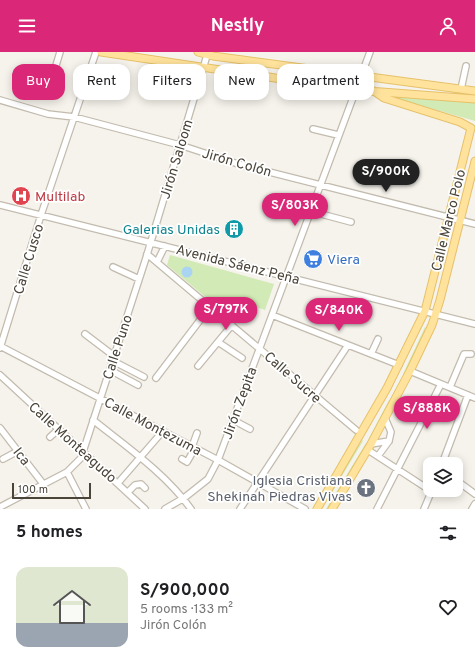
<!DOCTYPE html>
<meta charset="utf-8">
<style>
body{margin:0;font-family:Overpass,sans-serif;background:#f6f6f6;color:#202124;height:100vh;display:flex;flex-direction:column;font-size:15px;white-space:nowrap}
*{box-sizing:border-box;margin:0}
p{font-size:13px;color:#757577}
.icon{flex:none;width:22px;height:22px;fill:none;stroke:currentColor;stroke-width:2;stroke-linecap:round;stroke-linejoin:round}
.map{position:relative;height:457px;overflow:hidden}
.details{display:flex;flex-direction:column;background:#fff;flex:1}
.details>*{flex:none}
.top-card{position:absolute;left:12px;top:12px;width:451px;height:36px;display:flex;gap:8px}
.fabs{position:absolute;left:423px;top:405px;display:grid;gap:8px}
.fabs a{display:grid;place-items:center;width:40px;height:40px;border-radius:8px;background:#fff;box-shadow:0 2px 10px #0003;font-size:20px}
.scale{position:absolute;left:12px;bottom:10px;width:79px;box-sizing:border-box;padding-left:4px;border:2px solid #4b4439;border-top:0;font-size:11px;line-height:14px;white-space:nowrap;color:#4b4439;-webkit-text-stroke:3px #fff;paint-order:stroke}
.price{position:absolute;translate:-50% -34px;padding:0 9px;border-radius:14px;background:#db2777;color:#fff;font-size:13px;line-height:26px;filter:drop-shadow(0 1px 2px #0008)}
.price::after{content:'';position:absolute;left:50%;top:24px;width:12px;height:9px;margin-left:-6px;background:inherit;clip-path:polygon(0 0,100% 0,50% 100%)}
.price.selected{background:#222;color:#fff}
ul{padding:0;list-style:none}
li{display:flex;align-items:center;gap:12px;height:100px;padding:0 16px}
li span{display:grid;place-items:center;flex:none;width:112px;height:80px;border-radius:12px;color:#555}
li>.icon{margin-inline-start:auto}
span .icon{width:48px;height:48px;fill:#fffc;stroke-width:1}
li b{font-size:17px}
h2{display:flex;justify-content:space-between;align-items:center;height:48px;padding:0 16px;font-size:17px}
.pill{padding:0 14px;border-radius:12px;background:#fff;box-shadow:0 2px 10px #0003;font-size:14px;line-height:36px}
.pill.selected{background:#db2777;color:#fff}
header{display:flex;justify-content:space-between;align-items:center;height:52px;padding:0 16px;background:#db2777;color:#fff;font-size:18px;font-weight:700}
.map>svg:first-child{display:block}
</style>
<header><svg class="icon" aria-label="menu" viewBox="0 0 24 24"><path d="M4 6h16M4 12h16M4 18h16"/></svg>Nestly<svg class="icon" aria-label="person" viewBox="0 0 24 24"><circle cx="12" cy="8" r="4"/><path d="M4 21q1-7 8-7t8 7"/></svg></header>
<div class="map">
<svg width="475" height="457" viewBox="0 0 475 457">
<rect width="100%" height="100%" fill="#f6f3ec"/>
<!-- green -->
<path fill="#d2eab5" d="M384 43 475 49V69Z
M170 203 274 232 265 258 250 253 244 256 236 254 232 266 227 263 167 213Z
M425 275 426 276 404 323 403 322Z
M389 348 390 349 369 388H368Z
M362 388 363 389 322 457H320Z
M366 391 367 392 328 457H326Z"/>
<!-- water -->
<path fill="#a9d4f2" d="M181.5 220a5.5 5.5 0 1 1 11 0a5.5 5.5 0 1 1-11 0Z"/>
<g fill="none" stroke-linecap="round" stroke-linejoin="round">
<defs>
<path id="minor" d="M51 30 60 0
M461 37 466 14
M0 48 48 62 74 65 180 93 238 112 475 172
M313 77 338 83
M0 153 475 272
M310 159 351 170
M147 202 356 378
M157 210 165 194
M113 215 139 227
M272 263 399 313
M85 282 114 304
M218 290 242 306
M0 294 218 408 305 457
M0 296 41 163 96 0
M371 302 378 287
M113 309 144 325
M198 314 232 273
M110 318 138 333
M410 319 475 346
M0 323 145 457
M156 326 210 255
M450 335 464 302H471
M93 368C127 395 166 422 191 457
M233 368 250 377
M0 376 44 433
M50 385 59 377
M371 392 389 389
M192 395 197 381
M368 398 431 439
M378 404 389 389 391 380 385 366
M3 407 18 399
M182 407 187 410 195 396
M442 412 468 343
M67 420 86 457
M456 428 475 442
M118 431 163 379
M128 440 135 433 141 432 145 436
M0 455 67 420 81 406 146 206 208 0
M165 457 184 446 208 427 218 408 370 0
M240 457 348 293
M377 457 441 332
M424 457 432 438
M472 457 475 452"/>
<path id="major" d="M101 0 355 38 475 47
M198 0 213 4 475 39
M317 457 387 336 425 259 471 76 460 70 384 46 374 39
M332 457 371 392 410 319 432 273 440 248 475 109"/>
</defs>
<!-- minor casing -->
<use href="#minor" stroke="#c2bbae" stroke-width="8"/>
<!-- major casing -->
<use href="#major" stroke="#e6c16a" stroke-width="9"/>
<!-- minor -->
<use href="#minor" stroke="#fff" stroke-width="5.5"/>
<!-- major -->
<use href="#major" stroke="#ffe39c" stroke-width="7"/>
</g>
<!-- icons -->
<defs>
<symbol id="hospital-disc" viewBox="-11 -11 22 22"><circle r="9.5" fill="#e0444e" stroke="#fff"/><path d="M-5-5h3v3.5h4V-5h3V5h-3V1.5h-4V5h-3Z" fill="#fff"/></symbol>
<symbol id="building-disc" viewBox="-11 -11 22 22"><circle r="9.5" fill="#0f9aa8" stroke="#fff"/><path d="M-4-6H4V6H1V3H-1V6H-4ZM-2.5-4.3h1.7v1.8h-1.7ZM.8-4.3h1.7v1.8H.8ZM-2.5-1h1.7V.8h-1.7ZM.8-1h1.7V.8H.8Z" fill="#fff"/></symbol>
<symbol id="supermarket-disc" viewBox="-11 -11 22 22"><circle r="9.5" fill="#3f7fe0" stroke="#fff"/><path d="M-6-5.5h2.5l.6 2H6L4.5 2H-2.5L-4.4-4H-6ZM-1.5 3.2a1.3 1.3 0 1 0 .1 0ZM3 3.2a1.3 1.3 0 1 0 .1 0Z" fill="#fff"/></symbol>
<symbol id="church-disc" viewBox="-11 -11 22 22"><circle r="9.5" fill="#6b7280" stroke="#fff"/><path d="M-1.2-6h2.4v3.5h3.3v2.4h-3.3V6h-2.4V-.1h-3.3v-2.4h3.3Z" fill="#fff"/></symbol>
</defs>
<g fill-rule="evenodd">
<use href="#hospital-disc" x="10" y="133" width="22" height="22"/>
<use href="#building-disc" x="223" y="166" width="22" height="22"/>
<use href="#supermarket-disc" x="302" y="196" width="22" height="22"/>
<use href="#church-disc" x="355" y="425" width="22" height="22"/>
</g>
<g text-anchor="middle" stroke-width="3.5" stroke-linejoin="round" paint-order="stroke">
<!-- street labels -->
<g font-size="14" fill="#4b4439" stroke="#fff">
<text transform="translate(176 107) rotate(-73)" y="5">Jirón Saloom</text>
<text transform="translate(237 110) rotate(16)" y="5">Jirón Colón</text>
<text transform="translate(448 168) rotate(-76)" y="5">Calle Marco Polo</text>
<text transform="translate(28 207) rotate(-73)" y="5">Calle Cusco</text>
<text transform="translate(238 212) rotate(14)" y="5">Avenida Sáenz Peña</text>
<text transform="translate(117 295) rotate(-72)" y="5">Calle Puno</text>
<text transform="translate(293 325) rotate(41)" y="5">Calle Sucre</text>
<text transform="translate(239 351) rotate(-70)" y="5">Jirón Zepita</text>
<text transform="translate(153 374) rotate(28)" y="5">Calle Montezuma</text>
<text transform="translate(73 390) rotate(42)" y="5">Calle Monteagudo</text>
<text transform="translate(22 404) rotate(52)" y="5">Ica</text>
</g>
<!-- health labels -->
<g font-size="14" fill="#be3a42" stroke="#fff" text-anchor="start">
<text x="35" y="149">Multilab</text>
</g>
<!-- culture labels -->
<g font-size="14" fill="#0d838f" stroke="#fff" text-anchor="end">
<text x="220" y="182">Galerias Unidas</text>
</g>
<!-- shop labels -->
<g font-size="14" fill="#366cbe" stroke="#fff" text-anchor="start">
<text x="327" y="212">Viera</text>
</g>
<!-- worship labels -->
<g font-size="14" fill="#5b616d" stroke="#fff" text-anchor="end">
<text x="352" y="433">Iglesia Cristiana<tspan x="352" dy="16">Shekinah Piedras Vivas</tspan></text>
</g>
</g>
</svg>
<div class="fabs">
<a><svg class="icon" aria-label="layers" viewBox="0 0 24 24"><path d="M12 4l9 5-9 5-9-5zM3 14l9 5 9-5"/></svg></a>
</div>
<div class="scale">100 m</div>
<b class="price selected" style="left:386px;top:141px">S/900K</b>
<b class="price" style="left:295px;top:175px">S/803K</b>
<b class="price" style="left:226px;top:279px">S/797K</b>
<b class="price" style="left:339px;top:280px">S/840K</b>
<b class="price" style="left:427px;top:378px">S/888K</b>
<div class="top-card">
<a class="pill selected">Buy</a>
<a class="pill">Rent</a>
<a class="pill">Filters</a>
<a class="pill">New</a>
<a class="pill">Apartment</a>
</div>
</div>
<section class="details">
<h2>5 homes<svg class="icon" aria-label="filters" viewBox="0 0 24 24"><path d="M4 7h16M4 17h16"/><circle cx="9" cy="7" r="2"/><circle cx="15" cy="17" r="2"/></svg></h2>
<ul>
<li><span style="background:linear-gradient(#dfe7d0 70%,#9aa5b1 0)"><svg class="icon" aria-label="home" viewBox="0 0 24 24"><path d="M3 11l9-7 9 7M6 9v11h12V9"/></svg></span><div><b>S/900,000</b><p>5 rooms · 133 m²</p><p>Jirón Colón</p></div><svg class="icon" aria-label="heart" viewBox="0 0 24 24"><path d="M12 20l-8-8c-3-5 5-10 8-4 3-6 11-1 8 4z"/></svg></li>
</ul>
</section>
